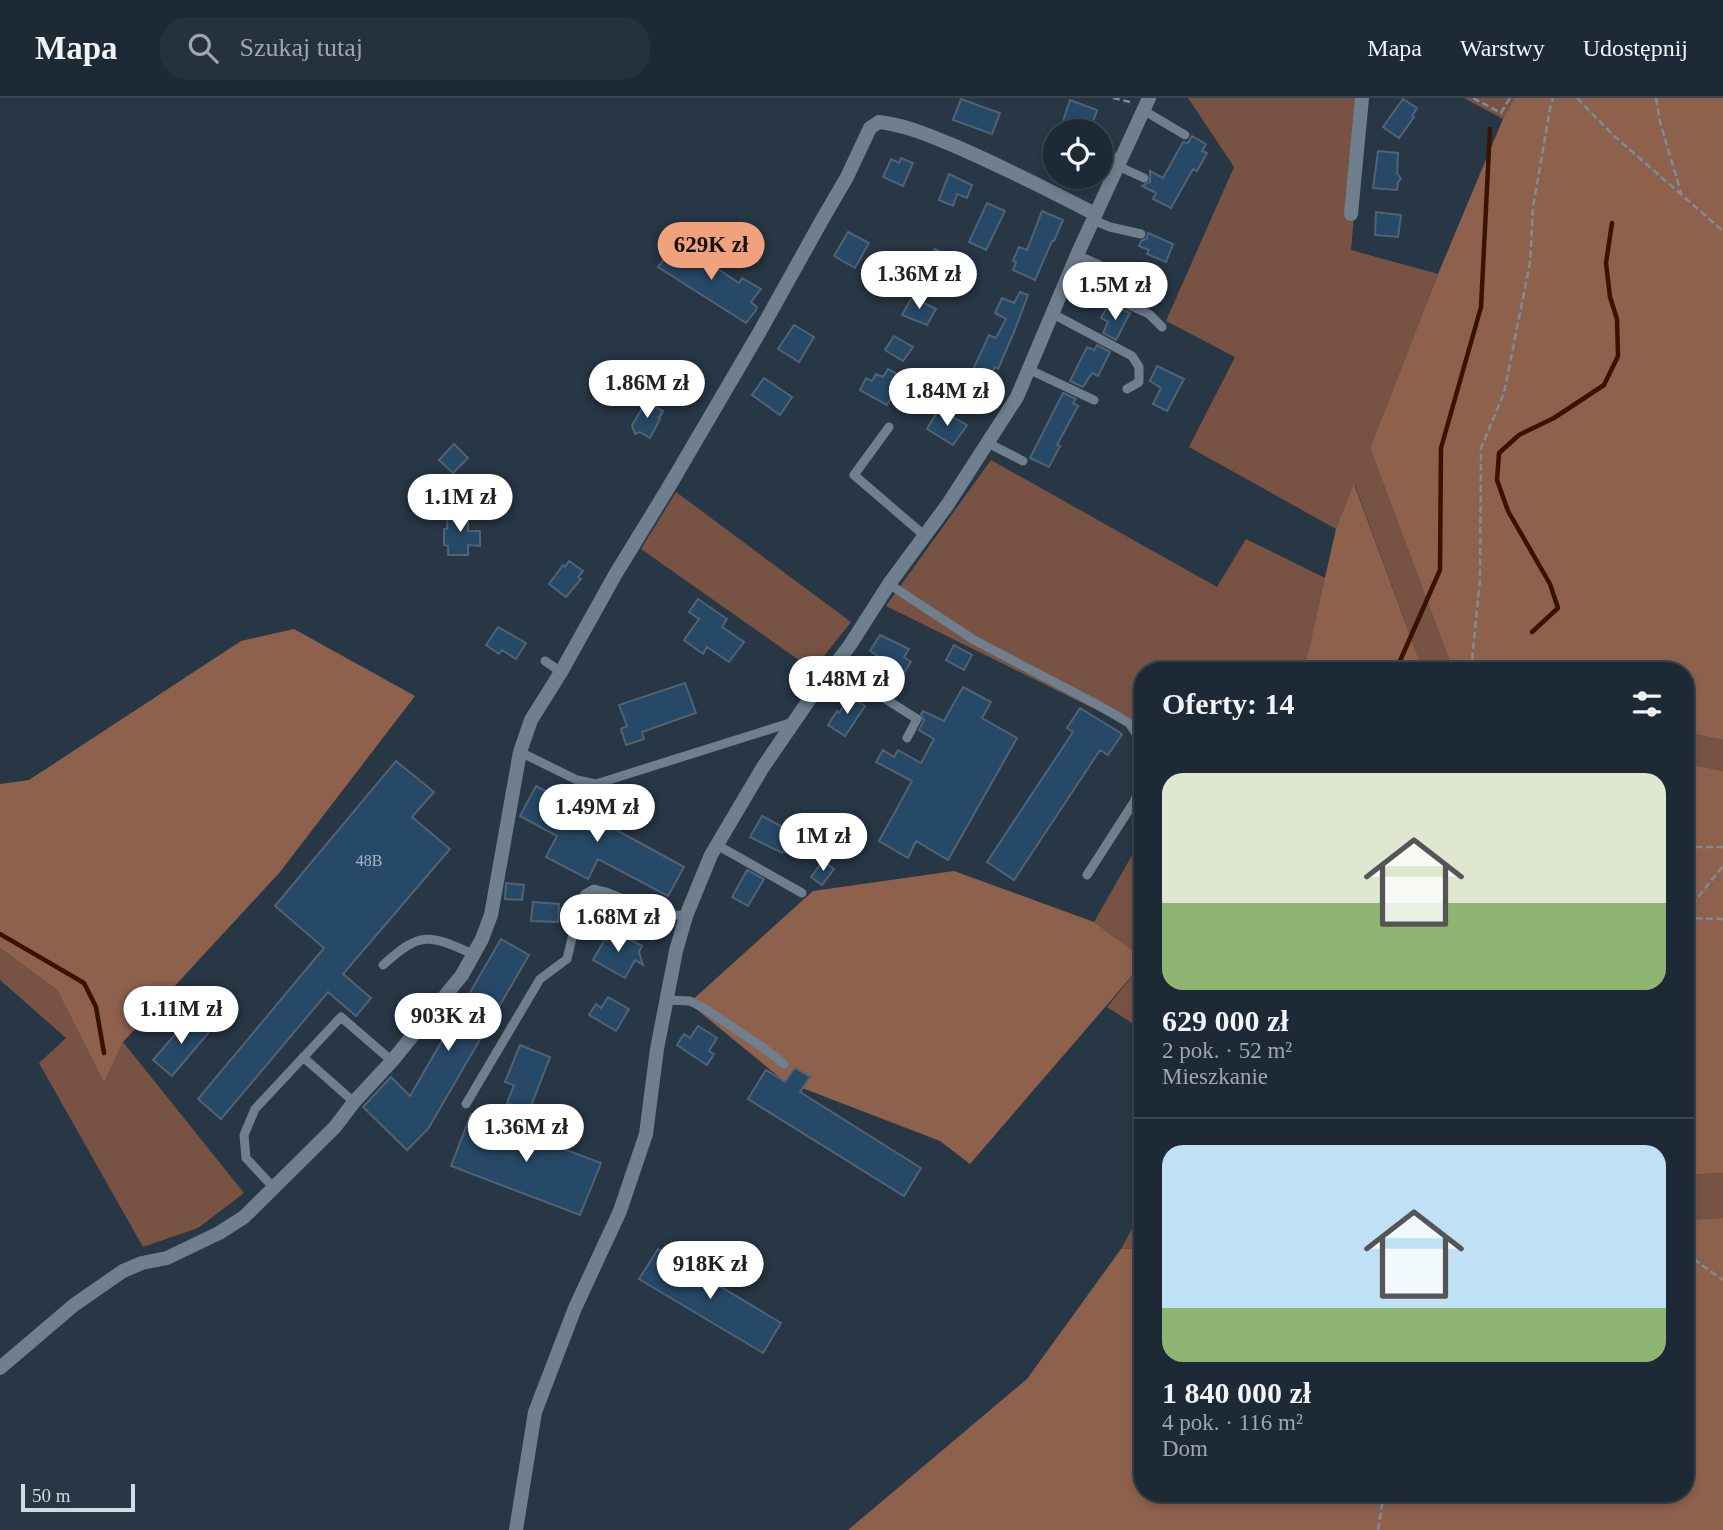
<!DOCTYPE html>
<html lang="pl">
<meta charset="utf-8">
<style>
body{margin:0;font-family:"Times New Roman",serif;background:#25313c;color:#f1f3f6;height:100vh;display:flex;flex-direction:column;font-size:26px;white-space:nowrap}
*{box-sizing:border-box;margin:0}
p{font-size:23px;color:#a0a6ac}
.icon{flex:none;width:38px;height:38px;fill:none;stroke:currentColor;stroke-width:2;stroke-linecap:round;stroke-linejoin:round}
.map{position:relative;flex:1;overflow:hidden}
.details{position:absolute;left:1134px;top:564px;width:560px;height:840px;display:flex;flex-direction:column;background:#1d2934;border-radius:28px;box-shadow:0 4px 10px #0003,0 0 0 2px #3b454f}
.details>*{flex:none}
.controls{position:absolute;left:1043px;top:21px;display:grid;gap:14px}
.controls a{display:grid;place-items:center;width:70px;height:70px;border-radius:50%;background:#1d2934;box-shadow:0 4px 10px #0003,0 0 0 2px #3b454f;font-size:35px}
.scale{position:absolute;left:21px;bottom:18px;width:114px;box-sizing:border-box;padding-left:7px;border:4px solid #d0dae4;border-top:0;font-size:19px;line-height:24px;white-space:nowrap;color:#d0dae4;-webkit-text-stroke:5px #273746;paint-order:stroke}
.price{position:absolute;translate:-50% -60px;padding:0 16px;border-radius:24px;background:#fff;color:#222;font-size:23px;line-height:46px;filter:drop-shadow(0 2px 4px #0008)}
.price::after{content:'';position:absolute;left:50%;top:42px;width:21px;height:16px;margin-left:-10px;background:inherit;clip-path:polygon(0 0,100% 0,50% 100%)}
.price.current{background:#f1a17c;color:#111}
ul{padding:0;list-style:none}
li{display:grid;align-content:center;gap:14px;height:371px;padding:0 28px}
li+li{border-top:2px solid #3b454f}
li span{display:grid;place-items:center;height:217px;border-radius:21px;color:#555}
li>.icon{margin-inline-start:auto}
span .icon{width:126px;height:126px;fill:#fffc;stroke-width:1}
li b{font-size:30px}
h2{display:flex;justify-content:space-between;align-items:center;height:84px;padding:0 28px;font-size:30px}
header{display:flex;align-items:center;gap:42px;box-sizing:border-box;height:98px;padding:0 35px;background:#1d2934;border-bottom:2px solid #3b454f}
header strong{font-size:33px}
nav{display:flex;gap:38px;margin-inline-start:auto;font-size:24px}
.search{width:490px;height:63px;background:#25313c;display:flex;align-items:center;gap:18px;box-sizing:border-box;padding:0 24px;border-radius:28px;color:#a0a6ac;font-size:26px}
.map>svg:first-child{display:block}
</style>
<header>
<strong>Mapa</strong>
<div class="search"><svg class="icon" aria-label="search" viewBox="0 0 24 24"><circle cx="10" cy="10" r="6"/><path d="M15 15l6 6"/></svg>Szukaj tutaj</div>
<nav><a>Mapa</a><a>Warstwy</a><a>Udostępnij</a></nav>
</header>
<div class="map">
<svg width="1723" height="1432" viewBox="0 0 1723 1432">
<rect width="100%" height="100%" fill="#273746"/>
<!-- green -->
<path fill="#785343" d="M1188 0H1364L1351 152 1438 176 1370 350 1453 572H1423L1355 387 1336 431 1189 349 1235 259 1166 223 1234 69Z
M1464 0H1515L1503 21Z
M991 362 1217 489 1246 441 1325 480 1304 572H1143V635L886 508Z
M676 394 851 524 813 572 641 451Z
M1685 634 1723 642V673L1685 665Z
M1143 738V860L1094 824Z
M0 850 57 892 104 985 123 944 244 1095 198 1130 143 1149 39 965 66 940 0 882Z
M1143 865V932L1107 909Z
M1723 1075V1120L1685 1122V1077Z
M1143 1111V1150L1121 1151Z"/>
<!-- forest -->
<path fill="#8e614d" d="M1515 0H1723V642L1685 634V572H1453L1370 350 1438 176 1503 21Z
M1354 386 1423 572H1304L1336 431Z
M294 531 415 598 280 774 123 944 104 985 57 892 0 850V686L29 682 241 543Z
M1685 665 1723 673V1075L1685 1077Z
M954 773 1094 824 1143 860V865L970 1066 940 1043 784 983 689 905 813 793Z
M1723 1120V1432H848L1027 1281 1121 1151 1143 1150V1395H1685V1122Z"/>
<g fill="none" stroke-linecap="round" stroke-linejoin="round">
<!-- stream -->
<path stroke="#381301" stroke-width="4.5" d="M1532 534 1558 510 1550 486 1508 413 1497 382 1499 355 1519 337 1554 320 1604 287 1618 258 1617 221 1610 199 1606 165 1612 125
M1396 572 1440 472 1441 350 1481 209 1490 31
M0 836 84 885 96 909 104 955"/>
</g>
<!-- building -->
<path fill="#264967" stroke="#516273" stroke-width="2" d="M961 1 1000 15 992 36 953 22Z
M1403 1 1417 10 1412 18 1414 19 1399 40 1383 29Z
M1070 2 1097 12 1090 32 1063 23Z
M1192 38 1206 46 1202 53 1207 55 1197 73 1193 71 1171 110 1153 101 1156 95 1142 88 1150 84V73L1163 80 1183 44 1188 45Z
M1378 53 1398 55 1397 75 1401 81 1398 84 1397 92 1373 90Z
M901 60 913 65 903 88 883 79 891 61 899 65Z
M949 76 972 87 967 100 957 96 953 108 939 102Z
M987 105 1005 113 986 152 969 144Z
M1042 113 1063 122 1054 143H1052L1035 182 1013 172 1016 164 1013 163 1019 149 1027 152Z
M1376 114 1401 117 1398 139 1375 137Z
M848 134 869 145 855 170 834 158Z
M1148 135 1173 146 1166 164 1147 156 1149 152 1139 148 1141 143 1147 140Z
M679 145 739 185 742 180 761 191 751 204 757 209 756 212 746 225 658 169 669 154Z
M935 151 951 159 944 172 950 176 944 189 922 178Z
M1121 173 1149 186 1142 202 1137 200 1136 203 1122 196 1124 191 1115 187Z
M1020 194 1028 197 1014 234 998 271 995 269 979 300 960 290 969 275 971 276 989 237 996 240 1006 221 995 215 1002 200 1014 205Z
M912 199 936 211 927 227 902 217Z
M1107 209 1115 213 1116 209 1130 215 1116 242 1103 235 1108 224 1101 220Z
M794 227 814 239 799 264 778 251Z
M894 238 913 249 903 263 885 252Z
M1097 247 1110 254 1098 278 1092 275 1083 289 1070 283 1087 249 1094 252Z
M1157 268 1184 281 1167 313 1153 306 1161 290 1150 283Z
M888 271 910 283 903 295 895 291 887 307 860 292 866 280 872 283 876 276 883 279Z
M764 280 792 299 780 317 752 297Z
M1063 295 1076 301 1073 305 1078 308 1057 347 1060 348 1049 369 1030 360Z
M646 304 663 313 659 320 660 321 650 340 640 334 635 336 632 327Z
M937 314 947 320 949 317 967 327 953 347 927 331Z
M454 346 468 360 453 375 439 362Z
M448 412H468V433H480V448L468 447V457H448V448L444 447V431H447Z
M569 463 583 473 578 479 581 481 566 499 549 486 563 467 565 469Z
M698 501 727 521 722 529 744 544 729 564 707 549 703 556 684 542 699 521 689 514Z
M498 529 526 545 516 561 502 552 499 556 486 547Z
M880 537 909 551 904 559 911 564 904 575 870 553Z
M954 547 972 557 964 572 946 562Z
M685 585 696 615 642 634 644 641 626 647 621 631 627 628 619 607Z
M963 589 991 604 982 620 1017 640 948 762 916 743 908 760 879 743 912 683 876 664 883 652 894 659 898 652 921 665 934 641 919 632 924 622 921 616 923 613 944 623Z
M850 598 865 608 845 638 828 627 837 613 839 615Z
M1080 610 1122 636 1108 657 1100 652 1014 782 987 764 1073 634 1067 630Z
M396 663 434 694 412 719 450 751 343 876 371 900 356 918 328 894 221 1021 198 1001 324 850 275 808Z
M536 688 684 769 668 798 598 761 588 781 546 759 557 738 520 718Z
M762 718 794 735 792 738 794 740 786 754 784 752 782 755 750 739Z
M823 763 834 771 822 787 811 779Z
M747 772 764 781 748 808 732 799Z
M506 785 524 787 522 802 505 801Z
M533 804 559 806 558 824 531 823Z
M611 831 642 848 639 854 643 867 635 862 625 880 593 862Z
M501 841 529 857 428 1031 407 1052 363 1009 391 979 410 998Z
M608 899 629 911 616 933 589 917 596 906 601 910Z
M191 918 209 934 172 978 153 962Z
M698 928 717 940 709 953 714 956 707 967 677 947 684 936 690 940Z
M520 947 550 959 529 1013 507 1005 514 987 505 984Z
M795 970 810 979 800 994 921 1070 904 1098 748 1001 766 972 785 984Z
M471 1016 601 1065 580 1117 451 1068Z
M658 1151 781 1225 763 1255 639 1181Z"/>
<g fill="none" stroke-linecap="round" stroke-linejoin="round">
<!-- path -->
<path stroke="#7e8b98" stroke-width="2.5" stroke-dasharray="7 3.5" stroke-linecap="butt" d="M1113 0 1130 4
M1473 0 1501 15 1510 0
M1577 0 1613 37 1723 133
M1656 0 1660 24 1681 95
M1471 572 1480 481 1481 350 1504 295 1530 165 1533 109 1550 11 1553 0
M1685 749H1723
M1685 815 1723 768
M1685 820 1723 821
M1685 1155 1723 1182
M1378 1432 1384 1395"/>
<!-- service -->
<path stroke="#6f7f8e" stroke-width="9" d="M1143 12 1185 37
M1103 54 1120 62
M1118 68 1144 80
M1093 122 1110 129 1141 136
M1077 157 1113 173
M1068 180 1149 216 1162 229
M1053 216 1132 258 1139 269V284L1127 291
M1028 271 1094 302
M889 329 854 377 925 438
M988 345 1023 363
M889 486 974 542 1098 607 1129 625 1141 643 1143 649
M545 563 561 574
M836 564 848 577 917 621 907 640
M520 654 577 682 596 686 793 624
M717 747 802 795
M1087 777 1134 704 1143 680
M383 867C421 833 428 836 473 856
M667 902 690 903 704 910 765 951 784 966
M303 959 354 1004
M466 1006 540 881 567 861 579 810 585 796 594 791 606 794 657 815 686 818
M274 1090 246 1060 244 1037 255 1011 341 919 392 963"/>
<!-- minor -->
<path stroke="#6f7f8e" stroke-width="14" d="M1351 116 1362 0
M0 1270 74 1207 123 1173 142 1165 167 1160 219 1135 244 1119 335 1029 354 1004 392 963 462 877 482 841 491 817 520 654 531 622 561 574 615 477 670 387 759 235 822 122 847 79 870 30 879 24C906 27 930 38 955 48 1003 69 1049 92 1095 116
M516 1432 535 1314 575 1210 620 1113 646 1036 657 951 676 853 686 818 711 757 763 669 816 592 850 547 889 486 948 406 1017 299 1077 157 1149 0"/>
</g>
<g text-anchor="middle" stroke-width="5" stroke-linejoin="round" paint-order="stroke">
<!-- number labels -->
<g font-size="16" fill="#a6b6c5">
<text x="369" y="768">48B</text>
</g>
</g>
</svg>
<div class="controls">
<a><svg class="icon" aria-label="locate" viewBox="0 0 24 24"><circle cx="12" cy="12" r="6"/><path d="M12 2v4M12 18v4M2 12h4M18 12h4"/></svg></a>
</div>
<div class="scale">50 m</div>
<b class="price current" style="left:711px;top:184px">629K zł</b>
<b class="price" style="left:919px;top:213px">1.36M zł</b>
<b class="price" style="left:1115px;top:224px">1.5M zł</b>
<b class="price" style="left:647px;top:322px">1.86M zł</b>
<b class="price" style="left:947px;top:330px">1.84M zł</b>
<b class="price" style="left:460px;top:436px">1.1M zł</b>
<b class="price" style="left:847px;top:618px">1.48M zł</b>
<b class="price" style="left:597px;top:746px">1.49M zł</b>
<b class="price" style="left:823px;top:775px">1M zł</b>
<b class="price" style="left:618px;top:856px">1.68M zł</b>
<b class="price" style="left:181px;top:948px">1.11M zł</b>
<b class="price" style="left:448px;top:955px">903K zł</b>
<b class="price" style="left:526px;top:1066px">1.36M zł</b>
<b class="price" style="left:710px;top:1203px">918K zł</b>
<section class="details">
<h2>Oferty: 14<svg class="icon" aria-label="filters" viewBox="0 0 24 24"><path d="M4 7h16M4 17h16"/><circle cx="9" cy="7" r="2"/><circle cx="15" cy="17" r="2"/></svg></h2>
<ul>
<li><span style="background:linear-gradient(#dfe7d0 60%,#8fb573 0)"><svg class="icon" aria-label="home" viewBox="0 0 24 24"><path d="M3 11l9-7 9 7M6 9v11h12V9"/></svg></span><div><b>629 000 zł</b><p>2 pok. · 52 m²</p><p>Mieszkanie</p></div></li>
<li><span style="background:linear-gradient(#bfe0f5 75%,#8fb573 0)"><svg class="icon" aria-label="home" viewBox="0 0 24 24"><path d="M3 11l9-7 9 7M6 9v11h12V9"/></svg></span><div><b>1 840 000 zł</b><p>4 pok. · 116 m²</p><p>Dom</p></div></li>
</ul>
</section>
</div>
